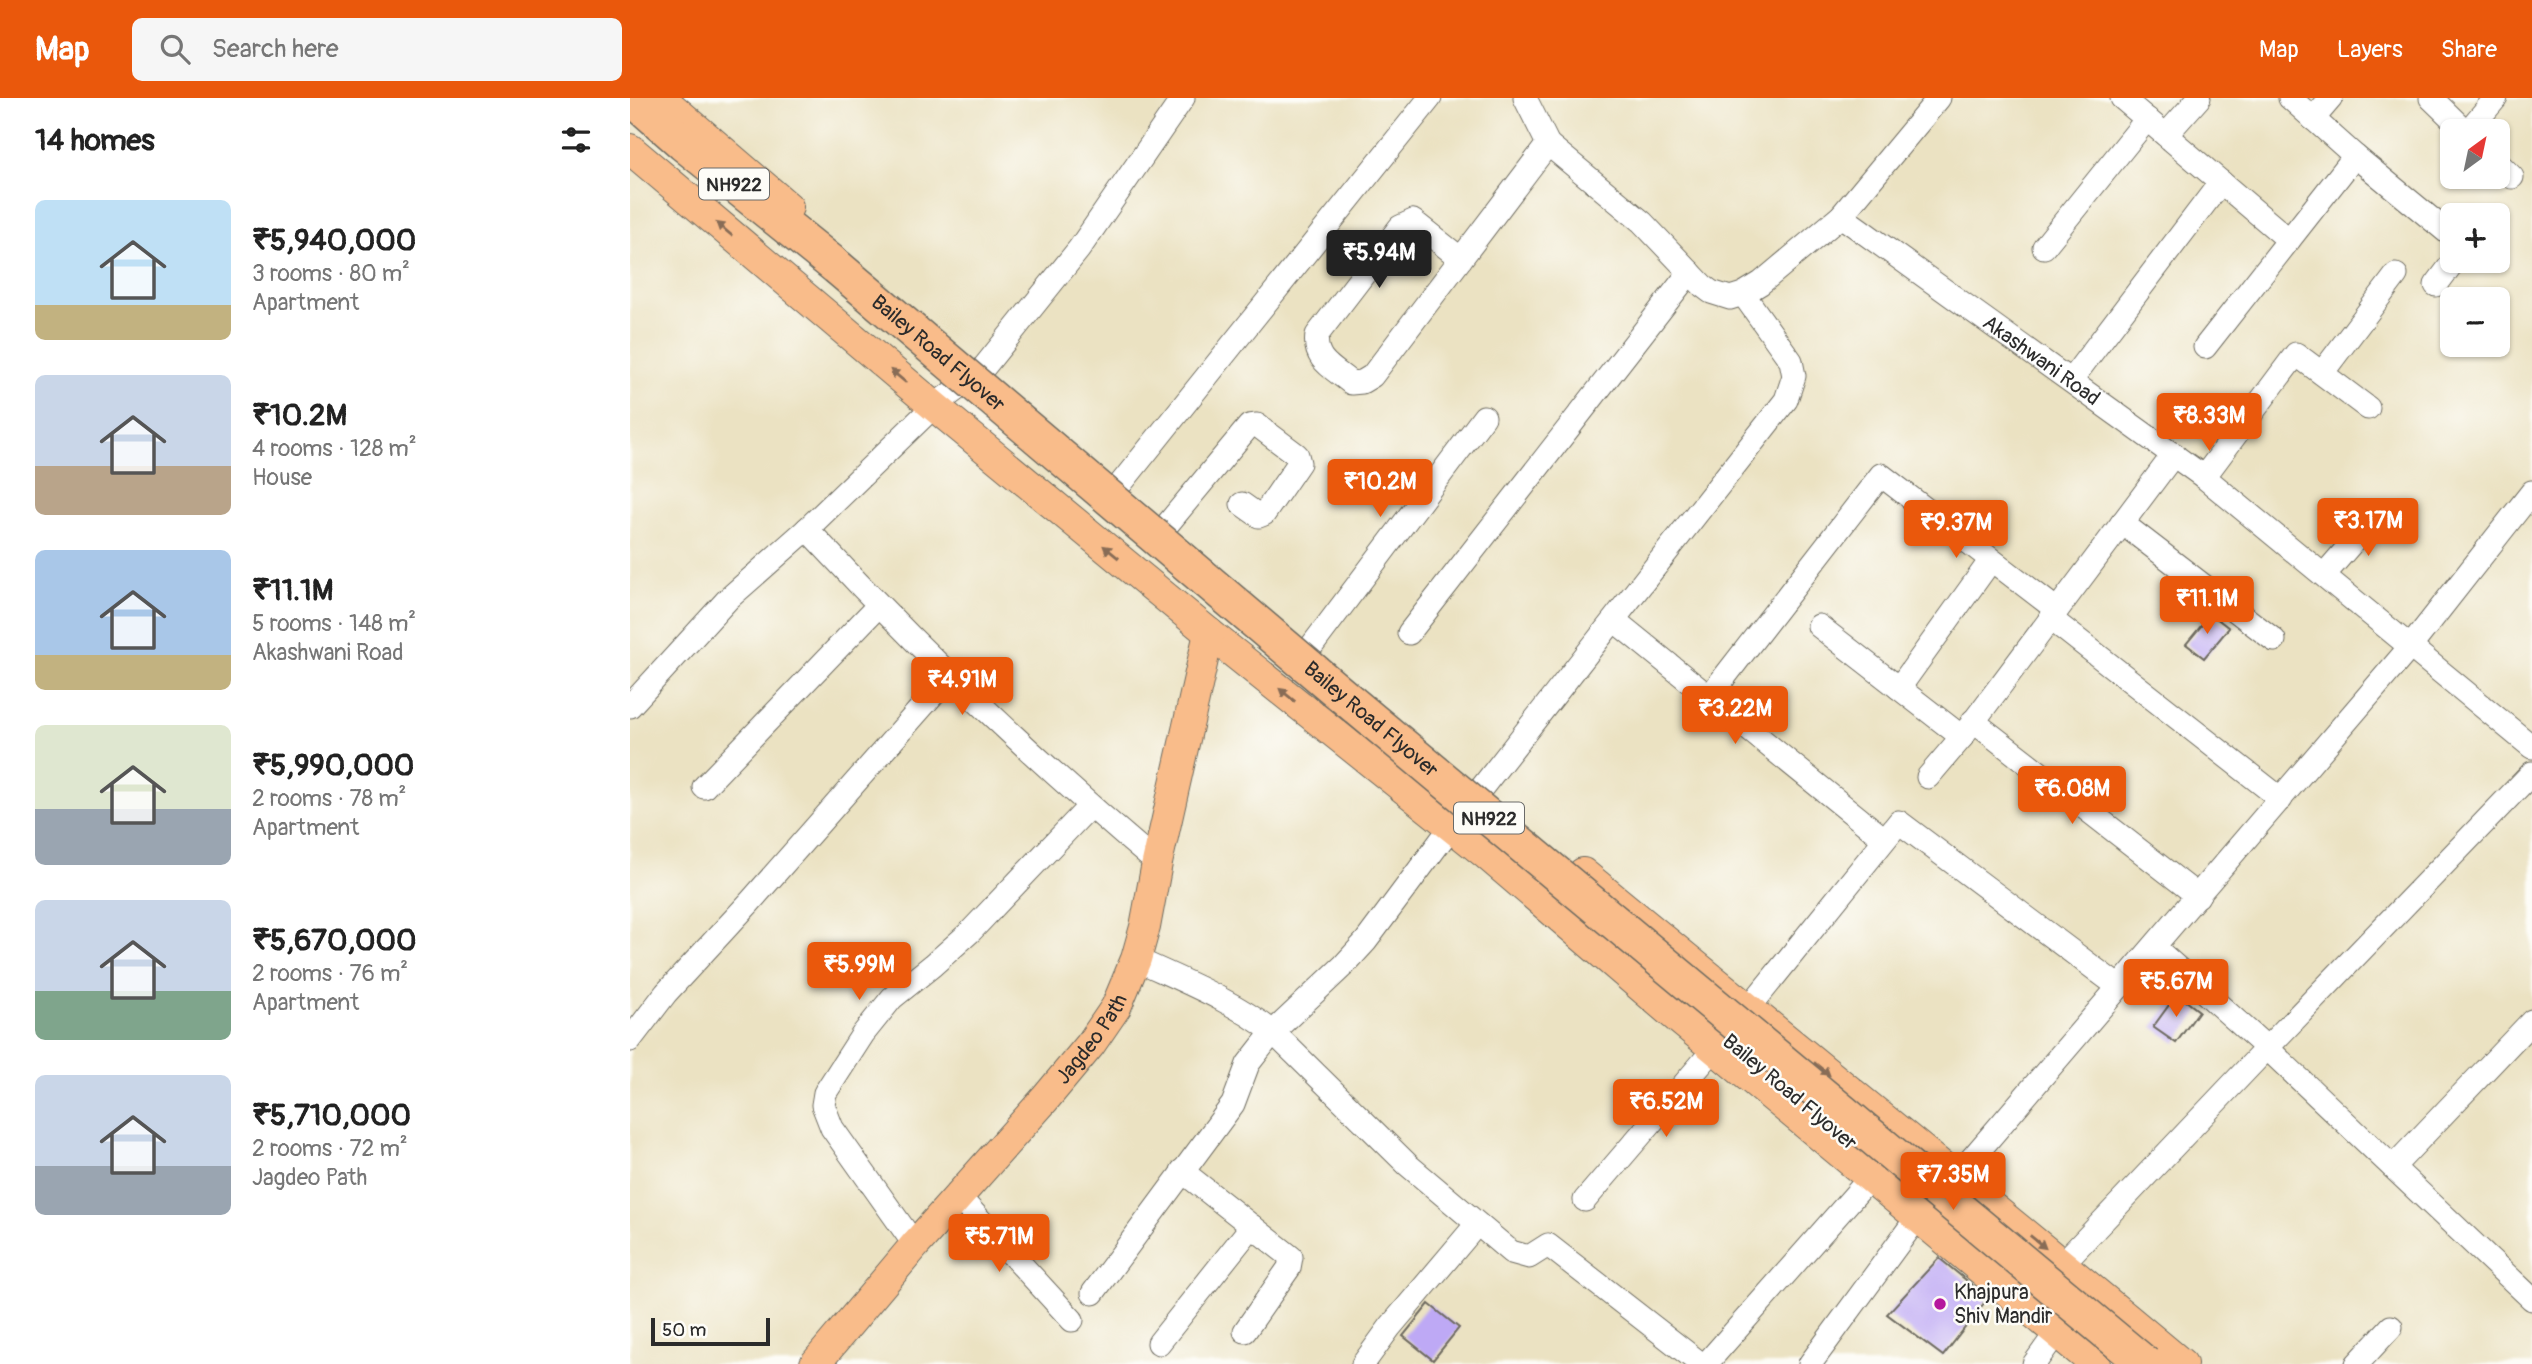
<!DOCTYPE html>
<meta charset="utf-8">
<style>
body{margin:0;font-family:Pangolin,sans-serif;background:#f6f6f6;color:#222;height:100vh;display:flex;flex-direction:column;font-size:26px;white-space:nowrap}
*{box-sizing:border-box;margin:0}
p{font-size:23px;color:#767676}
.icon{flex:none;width:38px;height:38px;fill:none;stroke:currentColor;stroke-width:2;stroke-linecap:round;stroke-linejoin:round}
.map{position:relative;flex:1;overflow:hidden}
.drawer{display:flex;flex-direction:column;background:#fff;width:630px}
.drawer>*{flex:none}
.needle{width:46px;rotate:33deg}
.buttons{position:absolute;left:1810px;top:21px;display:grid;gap:14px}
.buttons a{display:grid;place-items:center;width:70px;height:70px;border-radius:10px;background:#fff;box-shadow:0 2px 5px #0004;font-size:35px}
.scale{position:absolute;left:21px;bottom:18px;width:119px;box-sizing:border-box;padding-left:7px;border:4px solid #2b2b2b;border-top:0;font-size:19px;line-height:24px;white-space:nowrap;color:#2b2b2b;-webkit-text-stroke:5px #fdfcf7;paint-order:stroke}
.price{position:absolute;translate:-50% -60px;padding:0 16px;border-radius:7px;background:#ea580c;color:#fff;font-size:23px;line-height:46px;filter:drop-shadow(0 2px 4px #0008)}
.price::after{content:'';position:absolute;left:50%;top:42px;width:21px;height:16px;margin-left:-10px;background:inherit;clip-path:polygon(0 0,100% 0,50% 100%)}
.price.current{background:#222;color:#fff}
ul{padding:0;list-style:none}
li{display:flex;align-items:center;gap:21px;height:175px;padding:0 35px}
li span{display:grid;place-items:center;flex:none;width:196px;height:140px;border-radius:10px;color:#555}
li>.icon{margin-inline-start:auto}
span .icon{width:84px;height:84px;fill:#fffc;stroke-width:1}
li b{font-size:30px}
h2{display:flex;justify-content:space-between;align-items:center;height:84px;padding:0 35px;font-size:30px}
header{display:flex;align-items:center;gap:42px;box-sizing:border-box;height:98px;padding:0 35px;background:#ea580c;color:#fff}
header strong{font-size:33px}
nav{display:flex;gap:38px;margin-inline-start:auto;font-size:24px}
.search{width:490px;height:63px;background:#f6f6f6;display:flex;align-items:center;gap:18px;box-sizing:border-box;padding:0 24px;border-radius:10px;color:#767676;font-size:26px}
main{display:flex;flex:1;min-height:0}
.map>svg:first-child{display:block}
</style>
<header>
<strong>Map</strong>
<div class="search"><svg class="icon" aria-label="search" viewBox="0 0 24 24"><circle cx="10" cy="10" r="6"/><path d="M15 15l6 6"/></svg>Search here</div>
<nav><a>Map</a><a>Layers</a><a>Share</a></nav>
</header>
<main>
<section class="drawer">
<h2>14 homes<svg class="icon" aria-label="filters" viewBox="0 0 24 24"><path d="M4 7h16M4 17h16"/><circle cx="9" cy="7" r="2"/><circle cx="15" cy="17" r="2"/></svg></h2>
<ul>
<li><span style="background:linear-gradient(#bfe0f5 75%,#c2b280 0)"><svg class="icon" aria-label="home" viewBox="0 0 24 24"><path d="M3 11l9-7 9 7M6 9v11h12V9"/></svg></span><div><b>₹5,940,000</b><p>3 rooms · 80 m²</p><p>Apartment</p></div></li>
<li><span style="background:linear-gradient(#c9d6e8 65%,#b9a48a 0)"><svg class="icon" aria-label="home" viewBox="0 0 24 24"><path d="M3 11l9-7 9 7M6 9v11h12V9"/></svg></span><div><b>₹10.2M</b><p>4 rooms · 128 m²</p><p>House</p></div></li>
<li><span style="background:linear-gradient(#a9c7e8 75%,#c2b280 0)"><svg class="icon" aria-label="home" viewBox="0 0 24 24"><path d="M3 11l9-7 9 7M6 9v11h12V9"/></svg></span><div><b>₹11.1M</b><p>5 rooms · 148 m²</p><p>Akashwani Road</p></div></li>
<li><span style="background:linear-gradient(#dfe7d0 60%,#9aa5b1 0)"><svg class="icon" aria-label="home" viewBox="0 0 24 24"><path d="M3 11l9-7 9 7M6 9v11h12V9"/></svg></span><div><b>₹5,990,000</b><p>2 rooms · 78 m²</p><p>Apartment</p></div></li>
<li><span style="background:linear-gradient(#c9d6e8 65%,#7fa58c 0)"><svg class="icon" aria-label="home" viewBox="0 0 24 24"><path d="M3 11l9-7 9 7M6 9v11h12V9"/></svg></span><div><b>₹5,670,000</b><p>2 rooms · 76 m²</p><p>Apartment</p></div></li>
<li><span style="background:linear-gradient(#c9d6e8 65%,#9aa5b1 0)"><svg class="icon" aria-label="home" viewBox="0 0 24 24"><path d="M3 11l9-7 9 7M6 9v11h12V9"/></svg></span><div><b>₹5,710,000</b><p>2 rooms · 72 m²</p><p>Jagdeo Path</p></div></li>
</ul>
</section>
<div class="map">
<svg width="1902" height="1266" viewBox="0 0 1902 1266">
<rect width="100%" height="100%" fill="#fdfcf7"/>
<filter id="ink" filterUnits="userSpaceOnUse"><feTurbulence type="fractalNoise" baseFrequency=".0143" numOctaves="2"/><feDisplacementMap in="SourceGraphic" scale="14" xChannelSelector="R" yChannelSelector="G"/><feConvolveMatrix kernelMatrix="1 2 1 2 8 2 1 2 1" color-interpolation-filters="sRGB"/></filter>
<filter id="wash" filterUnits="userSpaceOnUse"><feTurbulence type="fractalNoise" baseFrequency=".00686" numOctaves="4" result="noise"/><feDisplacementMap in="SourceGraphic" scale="28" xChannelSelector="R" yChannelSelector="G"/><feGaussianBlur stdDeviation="1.57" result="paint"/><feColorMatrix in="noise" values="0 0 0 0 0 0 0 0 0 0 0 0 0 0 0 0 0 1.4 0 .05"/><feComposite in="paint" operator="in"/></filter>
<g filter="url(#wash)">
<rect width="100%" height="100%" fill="#ebe2c2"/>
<g id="blocks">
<!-- building -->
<path fill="#bea9f5" d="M1581 516 1599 530 1574 560 1556 546Z
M1547 896 1569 913 1546 945 1523 929Z
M1309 1160 1358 1200 1313 1258 1257 1216Z
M799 1206 829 1230 803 1262 773 1238Z"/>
</g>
</g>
<g filter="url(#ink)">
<use href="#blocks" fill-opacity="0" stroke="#6e6b60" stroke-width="2"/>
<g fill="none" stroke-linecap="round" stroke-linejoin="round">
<defs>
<g id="minor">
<path d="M895 0 918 46 1012 124 1073 188 1081 194 1100 200 1113 196 1131 185 1211 118 1309 0"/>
<path d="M1492 0 1659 142 1725 58 1660 0"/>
<path d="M1801 0 1835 33"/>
<path d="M1683 21 1701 0"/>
<path d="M1838 33 1866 0"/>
<path d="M1536 37 1569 0"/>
<path d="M1725 58 1822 138"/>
<path d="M1867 64 1882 79"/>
<path id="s1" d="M1211 118 1574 379 1902 649"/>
<path d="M1414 149 1517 21"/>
<path d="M831 161 783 123 770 129 687 237C683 262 703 270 721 285L732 284 742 278C801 201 859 123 918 46"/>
<path d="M1806 187 1824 163"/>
<path d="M1575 249 1659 142"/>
<path d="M1692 275 1766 177"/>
<path d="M1441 282 1591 84"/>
<path d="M1574 379 1666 256 1738 310"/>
<path d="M489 388 800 0"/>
<path d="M1492 425 1644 542"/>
<path d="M536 428 619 328 627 327 667 357 669 365 634 416 629 418 612 406"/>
<path d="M177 431C287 550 404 661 527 765"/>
<path d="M1694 477 1748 415"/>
<path d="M1420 520 1651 701"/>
<path d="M984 522 1254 741"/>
<path d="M1189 528 1332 639"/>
<path d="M779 535 1060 174"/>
<path d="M681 549 854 319"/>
<path d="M1269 590 1361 462"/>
<path d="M1079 599 1251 377 1427 512"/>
<path d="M0 608 98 501 177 431 304 308 351 273 449 151 553 0"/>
<path d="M1343 623 1568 798"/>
<path d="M1298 679 1332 639 1544 356"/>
<path d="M74 689 248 508"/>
<path d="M1524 849 1637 950 1902 1201"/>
<path d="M506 861C553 883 602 902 643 934L778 1067 881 1154 899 1159 918 1147 1071 1266"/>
<path d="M1118 911 1269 724 1489 889"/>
<path d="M0 942 36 895 120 804 320 577"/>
<path d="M1763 1069 1902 923"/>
<path d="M552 1073 661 1159 659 1170 615 1233"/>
<path d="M329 1099 442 1222"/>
<path d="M955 1102 1085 950"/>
<path d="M285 1147 202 1030 193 1007 195 995 233 936 262 900 303 867 340 834 460 708"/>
<path d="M1433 1165 1637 950 1902 675"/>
<path d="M463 1195 603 1006 618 966 643 934 714 867 736 843 821 729 1156 302 1164 278 1161 263 1113 196"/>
<path d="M529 1245 622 1128"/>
<path d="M733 1266 760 1229 847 1126"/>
<path d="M1076 1266 1240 1080"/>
<path d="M1180 1266 1287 1120 1327 1078 1781 548 1902 394"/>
<path d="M1404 1266 1427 1234"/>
<path d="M1727 1266 1761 1229"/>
</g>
<g id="major">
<path d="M31 0 158 109"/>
<path d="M0 51 304 308 579 535 857 757 1038 912 1465 1266"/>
<path d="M953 775C1152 939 1354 1100 1552 1266"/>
<path id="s2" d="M185 1266 285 1147 415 1001 460 947 486 909 506 861 515 829 527 765 579 535"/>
</g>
<path id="highway" d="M2 0 53 45 207 169"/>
</defs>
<!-- minor casing -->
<use href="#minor" stroke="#6e6b60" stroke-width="25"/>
<!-- major casing -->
<use href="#major" stroke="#6e6b60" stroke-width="32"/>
<!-- highway casing -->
<use href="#highway" stroke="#6e6b60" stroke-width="38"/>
<!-- minor -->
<use href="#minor" stroke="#fff" stroke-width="23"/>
<!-- major -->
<use href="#major" stroke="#f9bc8a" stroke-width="30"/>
<!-- highway -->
<use href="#highway" stroke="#f9bc8a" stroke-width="35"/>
<defs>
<g id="highway-bridge">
<path id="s3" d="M207 169 706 592 1515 1266"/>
</g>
</defs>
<!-- highway-bridge casing -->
<use href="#highway-bridge" stroke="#6e6b60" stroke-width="38" stroke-linecap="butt"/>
<!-- highway-bridge -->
<use href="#highway-bridge" stroke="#f9bc8a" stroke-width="35"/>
</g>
<!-- one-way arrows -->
<defs><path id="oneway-solid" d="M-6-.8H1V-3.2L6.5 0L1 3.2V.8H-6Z" transform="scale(1.75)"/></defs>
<g fill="#886c56">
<use href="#oneway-solid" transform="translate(94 131) rotate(-140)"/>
<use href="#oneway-solid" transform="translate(268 278) rotate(-140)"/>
<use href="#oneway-solid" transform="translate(481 454) rotate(-141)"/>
<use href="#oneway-solid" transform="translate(657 597) rotate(-141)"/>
<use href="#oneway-solid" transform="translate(1192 971) rotate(39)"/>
<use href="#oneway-solid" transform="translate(1408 1144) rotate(39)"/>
</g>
</g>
<!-- markers -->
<circle fill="#b5179e" stroke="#fdfcf7" stroke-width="2.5" cx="1310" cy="1206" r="7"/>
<g text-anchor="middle" stroke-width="5" stroke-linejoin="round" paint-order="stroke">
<!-- shield labels -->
<g fill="#fdfcf7" stroke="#6a6a68" stroke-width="2">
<rect x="69" y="70.5" width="70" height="31" rx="5"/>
<rect x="824" y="704.5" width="70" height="31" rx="5"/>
</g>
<g font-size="19" font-weight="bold" fill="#2b2b2b">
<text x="104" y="93">NH922</text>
<text x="859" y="727">NH922</text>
</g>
<!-- street labels -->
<g font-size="21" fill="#2b2b2b" stroke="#fdfcf7">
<text dy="7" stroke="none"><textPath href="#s3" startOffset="133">Bailey Road Flyover</textPath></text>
<text dy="7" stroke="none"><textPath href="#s1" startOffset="247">Akashwani Road</textPath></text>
<text dy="7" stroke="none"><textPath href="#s3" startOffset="700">Bailey Road Flyover</textPath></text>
<text dy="7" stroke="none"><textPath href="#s2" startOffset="427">Jagdeo Path</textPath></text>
<text transform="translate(1160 994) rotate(40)" y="7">Bailey Road Flyover</text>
</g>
<!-- poi labels -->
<g font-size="21" fill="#2b2b2b" stroke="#fdfcf7" text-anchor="start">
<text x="1324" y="1201">Khajpura<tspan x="1324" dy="24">Shiv Mandir</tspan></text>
</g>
</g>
</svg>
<div class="buttons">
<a><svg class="needle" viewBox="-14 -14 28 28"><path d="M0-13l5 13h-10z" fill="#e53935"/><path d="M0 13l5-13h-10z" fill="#767676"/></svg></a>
<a>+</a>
<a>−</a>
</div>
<div class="scale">50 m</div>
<b class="price current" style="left:749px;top:192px">₹5.94M</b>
<b class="price" style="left:1579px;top:355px">₹8.33M</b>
<b class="price" style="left:750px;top:421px">₹10.2M</b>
<b class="price" style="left:1738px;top:460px">₹3.17M</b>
<b class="price" style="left:1326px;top:462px">₹9.37M</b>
<b class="price" style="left:1577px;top:538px">₹11.1M</b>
<b class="price" style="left:332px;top:619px">₹4.91M</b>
<b class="price" style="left:1105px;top:648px">₹3.22M</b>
<b class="price" style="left:1442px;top:728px">₹6.08M</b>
<b class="price" style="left:229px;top:904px">₹5.99M</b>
<b class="price" style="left:1546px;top:921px">₹5.67M</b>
<b class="price" style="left:1036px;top:1041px">₹6.52M</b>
<b class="price" style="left:1323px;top:1114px">₹7.35M</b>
<b class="price" style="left:369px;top:1176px">₹5.71M</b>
</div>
</main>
